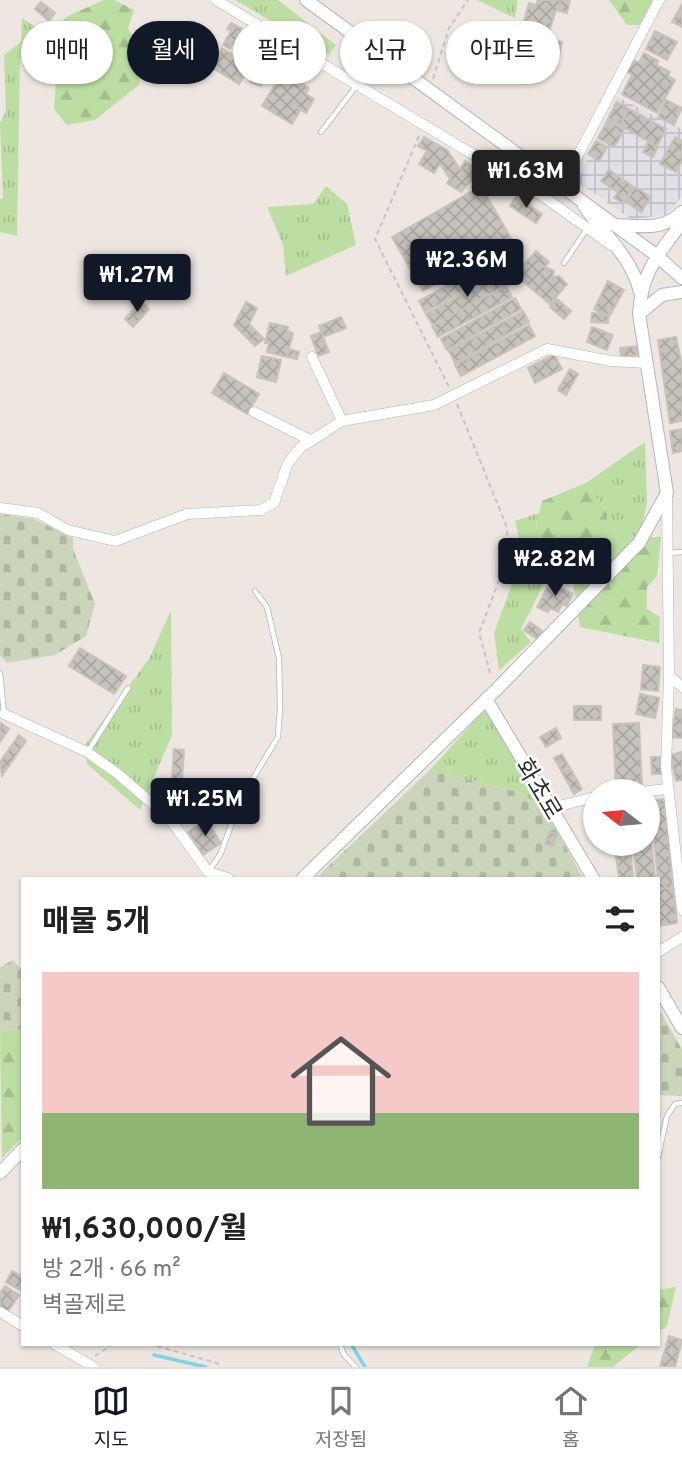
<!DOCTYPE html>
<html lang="ko">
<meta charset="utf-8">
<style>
body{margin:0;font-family:Overpass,"Noto Sans KR",sans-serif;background:#f2f2f2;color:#222;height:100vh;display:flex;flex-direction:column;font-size:26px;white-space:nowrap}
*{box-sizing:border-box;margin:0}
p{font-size:23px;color:#767676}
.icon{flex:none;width:38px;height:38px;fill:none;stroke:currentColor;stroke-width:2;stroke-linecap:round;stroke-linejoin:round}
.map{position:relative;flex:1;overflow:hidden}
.side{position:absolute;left:21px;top:877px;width:639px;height:469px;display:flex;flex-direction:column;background:#fff;border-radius:0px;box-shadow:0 2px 5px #0004}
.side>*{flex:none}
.hud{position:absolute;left:21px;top:21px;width:640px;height:63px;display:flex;gap:14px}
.needle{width:46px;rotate:286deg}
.controls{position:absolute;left:583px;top:779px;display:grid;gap:14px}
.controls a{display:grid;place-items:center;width:77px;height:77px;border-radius:50%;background:#fff;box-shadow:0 2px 5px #0004;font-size:35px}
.price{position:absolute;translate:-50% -60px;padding:0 16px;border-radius:7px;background:#111827;color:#fff;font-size:23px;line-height:46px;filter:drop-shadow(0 2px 4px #0008)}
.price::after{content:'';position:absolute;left:50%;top:42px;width:21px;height:16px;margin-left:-10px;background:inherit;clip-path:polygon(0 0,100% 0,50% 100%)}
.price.active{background:#222;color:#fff}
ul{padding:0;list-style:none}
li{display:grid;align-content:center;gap:14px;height:371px;padding:0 21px}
li span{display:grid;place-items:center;height:217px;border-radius:0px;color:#555}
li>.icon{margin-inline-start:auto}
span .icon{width:126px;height:126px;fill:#fffc;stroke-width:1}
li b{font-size:30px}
h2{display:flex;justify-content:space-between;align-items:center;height:84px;padding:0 21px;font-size:30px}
.tag{padding:0 24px;border-radius:32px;background:#fff;box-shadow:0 2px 5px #0004;font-size:24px;line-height:63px}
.tag.active{background:#111827;color:#fff}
.tabs{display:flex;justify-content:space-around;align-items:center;height:98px;border-top:2px solid #e0e0e0;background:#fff;font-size:19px;color:#767676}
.tabs a{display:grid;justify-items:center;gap:4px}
.tabs .active{color:#111827}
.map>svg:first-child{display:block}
</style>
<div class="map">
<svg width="682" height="1367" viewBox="0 0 682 1367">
<defs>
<pattern id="industrial-grid" width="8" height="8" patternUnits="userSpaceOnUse" patternTransform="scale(1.75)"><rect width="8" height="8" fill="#e1e0e6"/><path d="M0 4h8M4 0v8" fill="none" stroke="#c1c0c6"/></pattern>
<pattern id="grass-tufts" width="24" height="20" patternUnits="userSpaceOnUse" patternTransform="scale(1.75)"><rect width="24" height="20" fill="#bddea3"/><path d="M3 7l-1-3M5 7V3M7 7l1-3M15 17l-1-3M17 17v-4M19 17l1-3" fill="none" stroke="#a3bf8d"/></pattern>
<pattern id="forest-firs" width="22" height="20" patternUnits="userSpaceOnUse" patternTransform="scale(1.75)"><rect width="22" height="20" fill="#bddea3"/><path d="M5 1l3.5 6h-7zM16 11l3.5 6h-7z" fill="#a3bf8d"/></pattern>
<pattern id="cemetery-stones" width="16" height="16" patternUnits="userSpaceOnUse" patternTransform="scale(1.75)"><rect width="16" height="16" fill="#cad5ba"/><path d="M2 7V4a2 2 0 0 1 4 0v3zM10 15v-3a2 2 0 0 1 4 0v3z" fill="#aeb7a0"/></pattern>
<pattern id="building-cross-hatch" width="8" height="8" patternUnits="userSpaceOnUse" patternTransform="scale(1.75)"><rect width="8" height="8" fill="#c6c2bc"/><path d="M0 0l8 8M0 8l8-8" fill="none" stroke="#aaa7a2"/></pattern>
</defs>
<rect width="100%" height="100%" fill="#ede6e1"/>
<!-- industrial -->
<path fill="url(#industrial-grid)" d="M617 97 682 129V196L666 215 631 219 577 182Z"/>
<!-- grass -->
<path fill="url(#grass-tufts)" d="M235 0H278L336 45 329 55Z
M477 0H518L515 18Z
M22 18 44 33 20 59 17 236 0 232V199L3 198 0 123 6 111 4 55 21 42Z
M326 186 347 204 356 245 286 276 283 245 267 207 313 204Z
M645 442 647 504 639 537H633L607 552V513L586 483Z
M539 513 535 532 561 563 544 584 521 629 531 642 499 670 494 633 523 555 515 521Z
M171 610 172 735 140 810 87 764 84 746 149 659Z
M486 708 545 810 518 792 430 770Z"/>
<!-- forest -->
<path fill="url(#forest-firs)" d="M104 0H114L134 10 128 28 139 50 137 69 140 84 95 120 67 125 54 109 57 68 44 33 70 15Z
M609 0H663L639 25H627Z
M586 483 607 513V551L633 537H661L657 576 647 587V609L660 617 659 643 580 627 572 576 535 532 542 501Z
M23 1029V1137L2 1158 0 1031Z
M676 1287 667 1326 658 1332V1290Z
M595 1344H641L613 1367H587Z"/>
<!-- cemetery -->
<path fill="url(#cemetery-stones)" d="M0 514 34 519 73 538V549L95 604 86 636 55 655 7 663 0 655Z
M430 770 518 792 545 810 583 878H316Z
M13 960 23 971V1029L0 1031V967Z
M658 1007 682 1050V1096L658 1095Z"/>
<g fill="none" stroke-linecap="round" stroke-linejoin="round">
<!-- stream -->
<path stroke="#7ed4e5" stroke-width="3.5" d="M351 1344 365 1367
M154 1355 206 1367"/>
</g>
<!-- building -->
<path fill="url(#building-cross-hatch)" stroke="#c9c2ba" stroke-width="2" d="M538 0H570L567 13 556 10 548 35 522 28 529 3 536 5Z
M41 2 55 13 49 21 35 9Z
M682 4V27L672 22Z
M231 23 242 29 230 49 223 45 231 31 227 29Z
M521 31 562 42 558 59 540 54 541 50 518 43Z
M655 31 677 42 667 60 646 49Z
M160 42 177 54 156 82 139 70Z
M222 48 245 62 242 66 248 69 239 84 208 65 212 59 215 61Z
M644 53 658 61 656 65 670 72 668 76 675 80 657 113 622 94 632 75 627 72 633 60 639 63Z
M257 63 268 67 261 86 250 82Z
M290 76 309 88 306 94 314 99 306 113 295 106 300 111 292 124 262 106 279 78 286 83Z
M666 100 682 108 674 125 658 117Z
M617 102 629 109 620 125 608 119Z
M629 109 666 129 657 146 620 125Z
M608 120 624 130 614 147 598 138Z
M424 137 447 150 460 169 465 161 479 172 461 192 447 183 450 179 440 164 434 173 419 164 427 151 418 146Z
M675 137 682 141V161L676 172 660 164Z
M596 141 607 147 599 161 588 154Z
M648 142 658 147 653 157 643 152Z
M609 170 634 187 623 203 614 198 618 192 601 181Z
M481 186 512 240 423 291 392 237Z
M635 187 651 197 641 212 626 202Z
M516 197 542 214 536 223 510 206Z
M536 251 549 262 545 267 554 271 552 277 559 276 567 284 550 304 515 275Z
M493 261 499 272 425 312 419 301Z
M501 273 507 285 433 325 426 314Z
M608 281 624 290 609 317 594 309Z
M506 285 512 297 438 337 432 326Z
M515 298 521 309 447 350 441 339Z
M557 299 571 311 564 319 550 307Z
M141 301 149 309 133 327 125 319Z
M246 302 257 308 249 324 264 339 255 346 234 325Z
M523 311 529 322 455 363 449 351Z
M592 313 609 314 608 323 591 322Z
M341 317 346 328 323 337 319 326Z
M270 323 288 327 287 331 293 333 287 357 267 352 269 343H265Z
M529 325 535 336 461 376 455 365Z
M592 327 613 335 607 350 587 342Z
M321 332 329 352 318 356 311 336Z
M676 337 682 365V421L670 423 658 340Z
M640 346V355L621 357 620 348Z
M289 349 299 352 297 359 287 357Z
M554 354 562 369 535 383 528 368Z
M262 356 281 360 276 382 257 377Z
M570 369 578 374 566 395 558 390Z
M224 373 259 394 247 414 212 393Z
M682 429V451L673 453 670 431Z
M550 582 573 594 567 606 562 604 558 612 550 608 548 612 537 607Z
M530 622 542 631 537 639 524 630Z
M80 648 126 676 114 694 69 666Z
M643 665 660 667 658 691 641 689Z
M640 694 659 698 655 718 636 714Z
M574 706H601V720H574Z
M676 709 682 710V738L671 737Z
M1 723 9 729 0 742V725Z
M639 723 642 788 616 790 613 724Z
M556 728 561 738 546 747 540 737Z
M19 735 26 741 2 776 0 762Z
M174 749 184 750 182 780 172 779Z
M682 752V780L676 781 670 755Z
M562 754 582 789 574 794 554 758Z
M651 757H661V774H652Z
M180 783H191L192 811 183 812 182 804 174 805 173 787H180Z
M664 799 673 887 659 889 650 801Z
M648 809 655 878H637L633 844H648Z
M206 820 221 843 203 855 188 832Z
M549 832 557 834 553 846 545 844Z
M631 855 633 878H619L616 856Z
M673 887 677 923 658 926V889Z
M12 1271 23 1277 22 1291 6 1282Z
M5 1286 19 1295 7 1313 0 1308V1293Z
M669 1336 682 1340 675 1367H660Z"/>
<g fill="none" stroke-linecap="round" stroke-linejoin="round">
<defs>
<path id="service" d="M321 132 357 85
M564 263 587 229
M669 553 682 552
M0 673 4 713
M88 751 128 688
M209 871 221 853 240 800 278 737 280 708 279 658 267 607 255 591
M658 1157 667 1116 675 1104 682 1103
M340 1344 344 1355 356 1367"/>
<path id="minor" d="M216 0 544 197 611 245
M562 186 659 0
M312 357 342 421
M254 412 310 440
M667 495 669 676 666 767 682 910
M0 508 38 513 68 530 115 541 187 514 261 510 274 503 288 463 301 447 342 421 434 405 547 349 611 361 647 363
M669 676 682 687
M4 714 87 752 118 774 170 819 208 872 228 878
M648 791 667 789
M551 808 595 797
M658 952 682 937
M0 1312 23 1326
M54 1344 94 1367"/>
<path id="tertiary" d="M306 0 656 255 682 278
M584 206C604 234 632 258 640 292
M615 225C640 226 664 231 682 212
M639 314 662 295 682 292
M486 699 593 878
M303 878 496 690 639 543 667 493 639 314C642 270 658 256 682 222
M658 987 682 1028
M0 1173 23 1149"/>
</defs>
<!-- service casing -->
<use href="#service" stroke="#b1b4bc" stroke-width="6"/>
<!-- minor casing -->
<use href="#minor" stroke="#b1b4bc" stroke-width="11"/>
<!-- tertiary casing -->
<use href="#tertiary" stroke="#b1b4bc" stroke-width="14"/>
<!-- path -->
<path stroke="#c4c4c4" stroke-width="2" stroke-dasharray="5 3.5" stroke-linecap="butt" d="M433 79 449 28 468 0
M419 136 375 239 449 387
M457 404 506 525 509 546 505 565 479 633 491 676
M149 1344 217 1363 221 1367
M95 1356 113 1344"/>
<!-- service -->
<use href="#service" stroke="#fff" stroke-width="4.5"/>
<!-- minor -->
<use href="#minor" stroke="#fff" stroke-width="10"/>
<!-- tertiary -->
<use href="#tertiary" stroke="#fff" stroke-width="12"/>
</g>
<g text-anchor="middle" stroke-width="5" stroke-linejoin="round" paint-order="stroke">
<!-- street labels -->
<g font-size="24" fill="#2d2d2d" stroke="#fff">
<text transform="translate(539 789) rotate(59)" y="8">화초로</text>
</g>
</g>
</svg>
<div class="controls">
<a><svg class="needle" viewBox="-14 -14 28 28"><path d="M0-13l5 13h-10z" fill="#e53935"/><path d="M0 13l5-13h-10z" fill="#767676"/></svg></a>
</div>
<b class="price active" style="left:526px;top:210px">₩1.63M</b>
<b class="price" style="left:467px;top:299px">₩2.36M</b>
<b class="price" style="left:137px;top:314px">₩1.27M</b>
<b class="price" style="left:555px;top:598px">₩2.82M</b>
<b class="price" style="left:205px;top:838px">₩1.25M</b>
<div class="hud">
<a class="tag">매매</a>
<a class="tag active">월세</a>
<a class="tag">필터</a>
<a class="tag">신규</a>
<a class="tag">아파트</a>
</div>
<section class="side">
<h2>매물 5개<svg class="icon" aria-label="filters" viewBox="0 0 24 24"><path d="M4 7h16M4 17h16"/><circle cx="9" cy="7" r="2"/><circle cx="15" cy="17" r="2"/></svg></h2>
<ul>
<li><span style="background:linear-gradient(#f6c9c9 65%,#8fb573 0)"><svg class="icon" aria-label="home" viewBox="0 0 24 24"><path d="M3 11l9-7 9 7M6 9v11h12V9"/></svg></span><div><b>₩1,630,000/월</b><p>방 2개 · 66 m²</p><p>벽골제로</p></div></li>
</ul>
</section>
</div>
<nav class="tabs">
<a class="active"><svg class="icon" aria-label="map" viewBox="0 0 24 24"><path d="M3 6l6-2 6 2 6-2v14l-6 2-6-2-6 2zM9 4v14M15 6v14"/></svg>지도</a>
<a><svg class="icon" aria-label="saved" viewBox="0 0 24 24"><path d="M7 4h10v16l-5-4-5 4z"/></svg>저장됨</a>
<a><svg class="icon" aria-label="home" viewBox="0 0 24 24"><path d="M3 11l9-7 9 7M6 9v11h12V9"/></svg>홈</a>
</nav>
